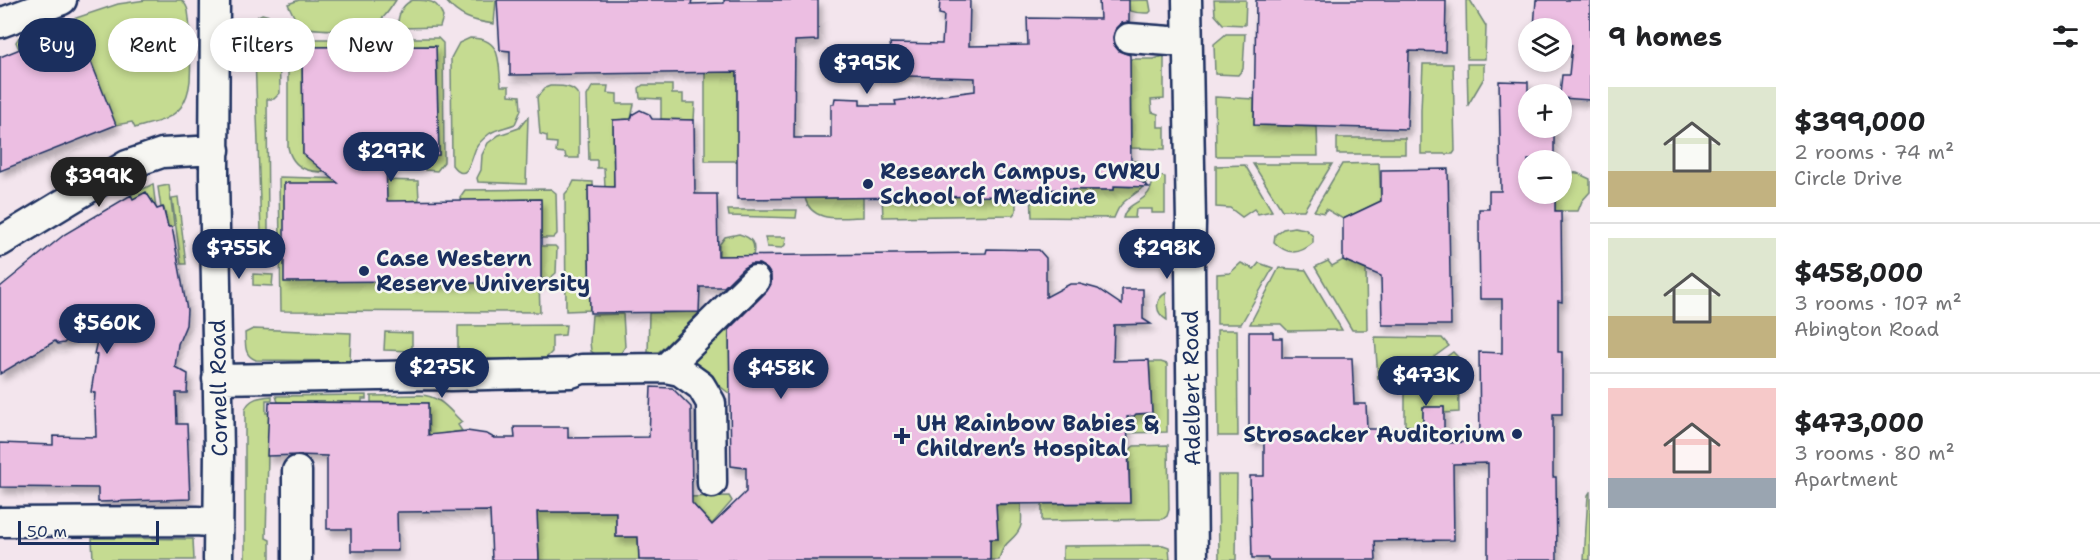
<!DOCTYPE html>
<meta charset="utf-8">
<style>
body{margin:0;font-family:"Shantell Sans",sans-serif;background:#f6f6f6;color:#202124;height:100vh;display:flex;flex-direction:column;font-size:22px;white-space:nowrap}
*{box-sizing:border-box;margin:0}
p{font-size:20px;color:#757577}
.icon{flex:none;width:33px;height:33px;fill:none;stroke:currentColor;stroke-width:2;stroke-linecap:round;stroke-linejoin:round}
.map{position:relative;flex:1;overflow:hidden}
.side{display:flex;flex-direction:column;background:#fff;width:510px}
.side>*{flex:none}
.hud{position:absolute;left:18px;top:18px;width:570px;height:54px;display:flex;gap:12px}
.controls{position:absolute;left:1518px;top:18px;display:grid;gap:12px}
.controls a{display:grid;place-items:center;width:54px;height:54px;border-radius:50%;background:#fff;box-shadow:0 3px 9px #0003;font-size:30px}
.scale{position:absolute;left:18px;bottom:15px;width:141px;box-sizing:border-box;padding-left:6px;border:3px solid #1b2f5e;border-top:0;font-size:16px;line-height:21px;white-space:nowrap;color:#1b2f5e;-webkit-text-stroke:4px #f6f6f2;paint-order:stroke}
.price{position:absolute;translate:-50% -51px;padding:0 14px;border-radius:21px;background:#1b2f5e;color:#fff;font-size:20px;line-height:39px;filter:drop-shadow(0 2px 3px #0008)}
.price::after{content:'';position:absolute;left:50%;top:36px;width:18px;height:14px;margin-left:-9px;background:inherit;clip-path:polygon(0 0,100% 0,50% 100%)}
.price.current{background:#222;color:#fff}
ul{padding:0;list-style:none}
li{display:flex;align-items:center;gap:18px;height:150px;padding:0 18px}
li+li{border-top:2px solid #e0e0e0}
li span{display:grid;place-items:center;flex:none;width:168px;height:120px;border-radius:0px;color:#555}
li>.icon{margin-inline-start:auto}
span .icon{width:72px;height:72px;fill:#fffc;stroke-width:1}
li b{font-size:26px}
h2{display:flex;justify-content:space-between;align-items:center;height:72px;padding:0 18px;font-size:26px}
.pill{padding:0 21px;border-radius:27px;background:#fff;box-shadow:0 3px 9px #0003;font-size:21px;line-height:54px}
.pill.current{background:#1b2f5e;color:#fff}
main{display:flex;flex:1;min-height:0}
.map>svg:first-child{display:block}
</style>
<main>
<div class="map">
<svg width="1590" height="560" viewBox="0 0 1590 560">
<defs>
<filter id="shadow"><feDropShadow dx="3.5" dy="6" stdDeviation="3" flood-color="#0004"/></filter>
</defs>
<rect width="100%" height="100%" fill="#f3e5ed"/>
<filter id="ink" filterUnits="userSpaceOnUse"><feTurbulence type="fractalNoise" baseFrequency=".0167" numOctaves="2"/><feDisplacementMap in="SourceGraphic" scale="12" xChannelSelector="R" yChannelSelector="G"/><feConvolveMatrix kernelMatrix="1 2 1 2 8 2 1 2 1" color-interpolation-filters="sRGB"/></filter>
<g filter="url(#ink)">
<!-- green -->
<path fill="#c5db91" stroke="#708578" stroke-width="1.5" d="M146 0H181C185 3 187 6 188 11 191 29 191 63 190 81 189 90 186 100 181 107 170 121 151 123 135 128L132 122 116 125 19 49 16 42 19 37 118 4Z
M299 0H396C389 11 382 22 369 27 356 31 309 31 298 25L288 4Z
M413 0C428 0 438 0 443 17L440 27 403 28 398 22C399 12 403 4 413 0Z
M445 0H496L494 24C472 21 459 17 445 0Z
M1149 0 1151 11 1149 13C1133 14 1123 9 1110 1Z
M1214 0H1246L1245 25 1223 24 1215 15Z
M1466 0H1470L1486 26 1485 59H1467Z
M262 14 273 17 279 26 280 93 274 99H267L268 231 261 232 254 26 258 16Z
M1226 34H1245L1243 69 1238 75 1215 74 1214 44Z
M377 38H438L443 43 444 156V162L437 171 425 170V155H439L436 48 374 46V41Z
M470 38C503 38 498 62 501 86H509V95L520 96 521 110 515 124C506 128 497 128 489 134 484 138 479 142 476 148 471 158 468 186 452 165L451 58 459 43Z
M301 39H358V47H302L303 153 377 171C362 171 316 175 305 169 295 165 290 157 288 147V50L292 43Z
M1164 56V99L1151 100 1152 112 1158 114V127H1165V149L1131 148 1130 59H1154Z
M1004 58H1014L1016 211 1013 215 883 217 882 197 1007 196Z
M1423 64H1453L1455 151 1453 154H1421V110Z
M1467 64H1484V78L1468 105Z
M705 72H737L738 161H705Z
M643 85H672V94H683V103H695L694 120 661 119V99L640 98 639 88Z
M550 86C562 86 573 85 579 96V158H566L565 153 556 152 557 143 547 142V136L540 134 537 97 545 88Z
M595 86H608L607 93 617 94V104H634L631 119 613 120 614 187H605L604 168H597V160H589L587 96 592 87Z
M1215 97 1254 99V125L1317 127 1318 156H1216Z
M528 117 526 184 478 182 477 178 481 170 482 155 488 143 499 135 519 128Z
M1337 138H1405V154H1337Z
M1131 161H1142C1153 188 1142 187 1125 201 1119 206 1117 211 1114 218L1032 217 1031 189 1114 190V186L1130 187 1135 185 1136 178 1131 175Z
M1379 163 1381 201 1343 219 1326 209 1324 213 1314 211 1342 164Z
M1253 164H1332L1304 210H1282Z
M1245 165 1272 211 1258 214 1254 209 1242 217 1230 208 1216 207V166Z
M1159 169 1160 176 1165 177V213H1152V209H1136L1135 218H1123C1128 197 1155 206 1153 172Z
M1562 171 1577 173 1590 179V192L1582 201 1578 211H1555V194H1562Z
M279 177 418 181 419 200 407 201 409 284 539 282 540 312 281 311Z
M574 181 593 182V186L588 187 590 310 566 311 565 194 571 187Z
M153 184 156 209 133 199 131 195Z
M169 185 174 225 172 227H168L164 208H161L158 187Z
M551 189 556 193 557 234 553 238H541V202L539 199 460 201V197L465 190Z
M178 197 186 264H181L172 198Z
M863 197V217C842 217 812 224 805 198Z
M728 210H797L796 218 729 216Z
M1294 227 1305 229 1313 236V243C1299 255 1287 255 1274 242L1275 235 1283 229Z
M739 234C752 238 756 243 753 256H719V245L725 237Z
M765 237H786L785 245 782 248 767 247Z
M541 246H555L557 248 556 273 549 279H541Z
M1343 260 1366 270 1367 330H1352L1315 267 1328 261 1332 266Z
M1241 263 1254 269 1259 263 1273 268 1241 324H1217V274L1230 273Z
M1279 268 1306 270 1342 330 1288 331 1281 324H1250Z
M253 274 273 275 272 286 253 285Z
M1166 293 1167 320C1155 313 1154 300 1166 293Z
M700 312 662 349 658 352 648 353 649 313Z
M729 313 730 394 694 366 692 359Z
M623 314 625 347 621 353 595 354 591 351 590 342 592 315Z
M566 325 565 335 552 336V352L545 359H463L458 354V326Z
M253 329 351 333 350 361 256 360C243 355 246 344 245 333Z
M1217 330H1237L1238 436H1218Z
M385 332 412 333V351L384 350Z
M1375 337 1442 338 1449 346 1405 378H1378Z
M1453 352 1458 357 1459 412 1444 413V407H1423V426H1405V387Z
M1149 362H1161L1167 364V432L1127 433V417L1134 416 1136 414 1152 413Z
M366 395V399H362V402H278L276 396Z
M420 395C441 396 448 409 462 422L458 425 462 431 429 436 428 403 371 402V396Z
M272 396V400H266V413H269L266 538 270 540V560H245V410C249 398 260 397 272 396Z
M1168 445 1169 510 1167 516 1163 519 1042 521V504L1130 503 1129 450 1134 446Z
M1218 475H1237L1236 560H1219Z
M1590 492V560H1584L1588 495Z
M729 496 732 501 712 524 686 497Z
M1021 504C1021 512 1023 522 1020 528 1014 542 1004 539 999 560H990V539L998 538 997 524 990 505Z
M537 512H616V537H638L639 560H539Z
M92 538 193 539 194 560H93Z
M1163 545 1169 547 1170 560H1063V546Z"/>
<!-- building -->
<path fill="#ecbee2" stroke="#1b2f5e" stroke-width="1.5" filter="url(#shadow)" d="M497 0H692L691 4 724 3V0H818V40L795 41 794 138H831V104H834L835 98 860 99V105H896L895 101 975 91V78L875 75V51H891L890 43 942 44 944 15 939 14 940 0H970L969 46 1028 45 1027 18 1100 19 1099 0H1129V22L1121 23 1116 28 1113 37 1114 45 1119 51 1130 55 1131 175 1149 187 1114 186V190L1007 189 1008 196 737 199V72L510 75V51L500 50Z
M1256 0H1446L1445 52 1409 51 1407 129 1254 125Z
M1536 0H1590V100L1562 98 1560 94 1562 75H1569L1572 45 1562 44V28H1534Z
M77 26 116 125 0 171V57Z
M436 46 439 155 386 156 387 201 541 199V282L409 284 408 281 284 282V183H338L303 154 302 47Z
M1499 81 1528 82V128H1554V160H1528V194H1555V211H1561L1562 302 1558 301V352H1562V414H1553V477H1556L1557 560H1488V463L1453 464 1454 540 1375 541 1376 560H1268V558H1252L1250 476H1264V439H1249V332H1273V338H1282V358H1352L1354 404H1366L1367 429H1405V426H1423V407H1444V431H1449V443L1480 441 1479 352 1502 353V299H1480L1479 231V209H1489V191H1501Z
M640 110 649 114 652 119 694 120 695 194H717L718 256 986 253 987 249 1039 250 1046 258V297L1070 284H1080L1098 289 1122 305V289H1143V319L1151 324 1114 325 1113 361 1149 360 1152 413 1136 414 1134 416 1127 417 1130 503 996 504 998 539H990V560H639L638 537H616V512H537L539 560H492L490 511 397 512 398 551H351V529H327V456L298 455 267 456 269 402 428 403V435L467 431 487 434 494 438H515L514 427H568V438L649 437 651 387 672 388 691 407 692 503 712 525 746 492V468L731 466 729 329 767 291 771 284V275L767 269 759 264H750L743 268 724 287H700L699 312 590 313 588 186 614 187 613 120 631 119 633 114Z
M1448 169 1451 325H1382L1381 276 1343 260V219L1381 201V170Z
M146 192 157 209 163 207 168 227H172L187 310 186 325 178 344 175 367 188 374 187 393H176L177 424H187L190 499 98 502V488L0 487V443L53 445V436L96 437 95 407H94L95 393 91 392 97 355 94 354 97 341 79 327 64 343 58 344 55 341 0 374V287L65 234 131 195 133 199Z"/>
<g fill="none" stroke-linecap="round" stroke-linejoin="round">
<defs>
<path id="minor" d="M215 0 214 174 219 451 218 560
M1187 0 1191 223 1190 266 1193 560
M0 23 62 0
M1129 38 1170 41 1187 40
M0 242 127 165 162 153 215 150
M666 368 755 280
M217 379 432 375 450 376 571 373 582 369 666 368 680 371 701 386 711 403 712 483
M297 471V560
M0 522 197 521 218 523"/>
</defs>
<!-- minor casing -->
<use href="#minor" stroke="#1b2f5e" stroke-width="33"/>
<!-- minor -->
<use href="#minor" stroke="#f6f6f2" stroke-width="28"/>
</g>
</g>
<!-- markers -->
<g fill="#1b2f5e" stroke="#f6f6f2" stroke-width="2">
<circle cx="868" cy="184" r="6"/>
<circle cx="364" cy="271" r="6"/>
<circle cx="1517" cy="434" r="6"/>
<path d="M899 427h6v6h6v6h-6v6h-6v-6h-6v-6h6z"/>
</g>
<g text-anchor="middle" stroke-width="5" stroke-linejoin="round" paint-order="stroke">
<!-- poi labels -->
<g font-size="22" font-weight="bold" fill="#1b2f5e" stroke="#f6f6f2" text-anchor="start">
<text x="880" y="179">Research Campus, CWRU<tspan x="880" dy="25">School of Medicine</tspan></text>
<text x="376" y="266">Case Western<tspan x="376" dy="25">Reserve University</tspan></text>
<text x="916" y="431">UH Rainbow Babies &amp;<tspan x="916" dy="25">Children’s Hospital</tspan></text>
<text x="1505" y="442" text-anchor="end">Strosacker Auditorium</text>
</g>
<!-- street labels -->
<g font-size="22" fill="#1b2f5e" stroke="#f6f6f2">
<text transform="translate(218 388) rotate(-91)" y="8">Cornell Road</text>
<text transform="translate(1191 388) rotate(-91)" y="8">Adelbert Road</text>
</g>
</g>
</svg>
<div class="controls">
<a><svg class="icon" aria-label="layers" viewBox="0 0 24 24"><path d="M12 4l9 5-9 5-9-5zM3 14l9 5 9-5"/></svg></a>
<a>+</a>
<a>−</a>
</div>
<div class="scale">50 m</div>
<b class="price" style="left:867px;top:95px">$795K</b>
<b class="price" style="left:391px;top:183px">$297K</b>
<b class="price current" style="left:99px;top:208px">$399K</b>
<b class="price" style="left:239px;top:280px">$755K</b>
<b class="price" style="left:1167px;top:280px">$298K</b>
<b class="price" style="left:107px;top:355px">$560K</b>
<b class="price" style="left:442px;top:399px">$275K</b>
<b class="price" style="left:781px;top:400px">$458K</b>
<b class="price" style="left:1426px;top:407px">$473K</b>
<div class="hud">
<a class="pill current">Buy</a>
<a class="pill">Rent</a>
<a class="pill">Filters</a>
<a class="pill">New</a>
</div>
</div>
<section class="side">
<h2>9 homes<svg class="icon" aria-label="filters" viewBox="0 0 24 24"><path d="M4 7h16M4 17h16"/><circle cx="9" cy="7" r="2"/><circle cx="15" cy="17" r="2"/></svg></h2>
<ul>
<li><span style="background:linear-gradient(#dfe7d0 70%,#c2b280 0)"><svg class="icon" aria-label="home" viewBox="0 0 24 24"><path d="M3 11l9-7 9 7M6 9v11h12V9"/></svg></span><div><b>$399,000</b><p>2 rooms · 74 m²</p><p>Circle Drive</p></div></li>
<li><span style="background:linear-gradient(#dfe7d0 65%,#c2b280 0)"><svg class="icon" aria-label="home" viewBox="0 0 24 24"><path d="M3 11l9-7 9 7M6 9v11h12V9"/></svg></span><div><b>$458,000</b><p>3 rooms · 107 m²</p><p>Abington Road</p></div></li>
<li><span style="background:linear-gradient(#f6c9c9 75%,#9aa5b1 0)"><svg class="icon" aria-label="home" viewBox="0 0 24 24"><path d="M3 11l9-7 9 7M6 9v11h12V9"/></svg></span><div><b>$473,000</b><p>3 rooms · 80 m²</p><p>Apartment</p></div></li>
</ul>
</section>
</main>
